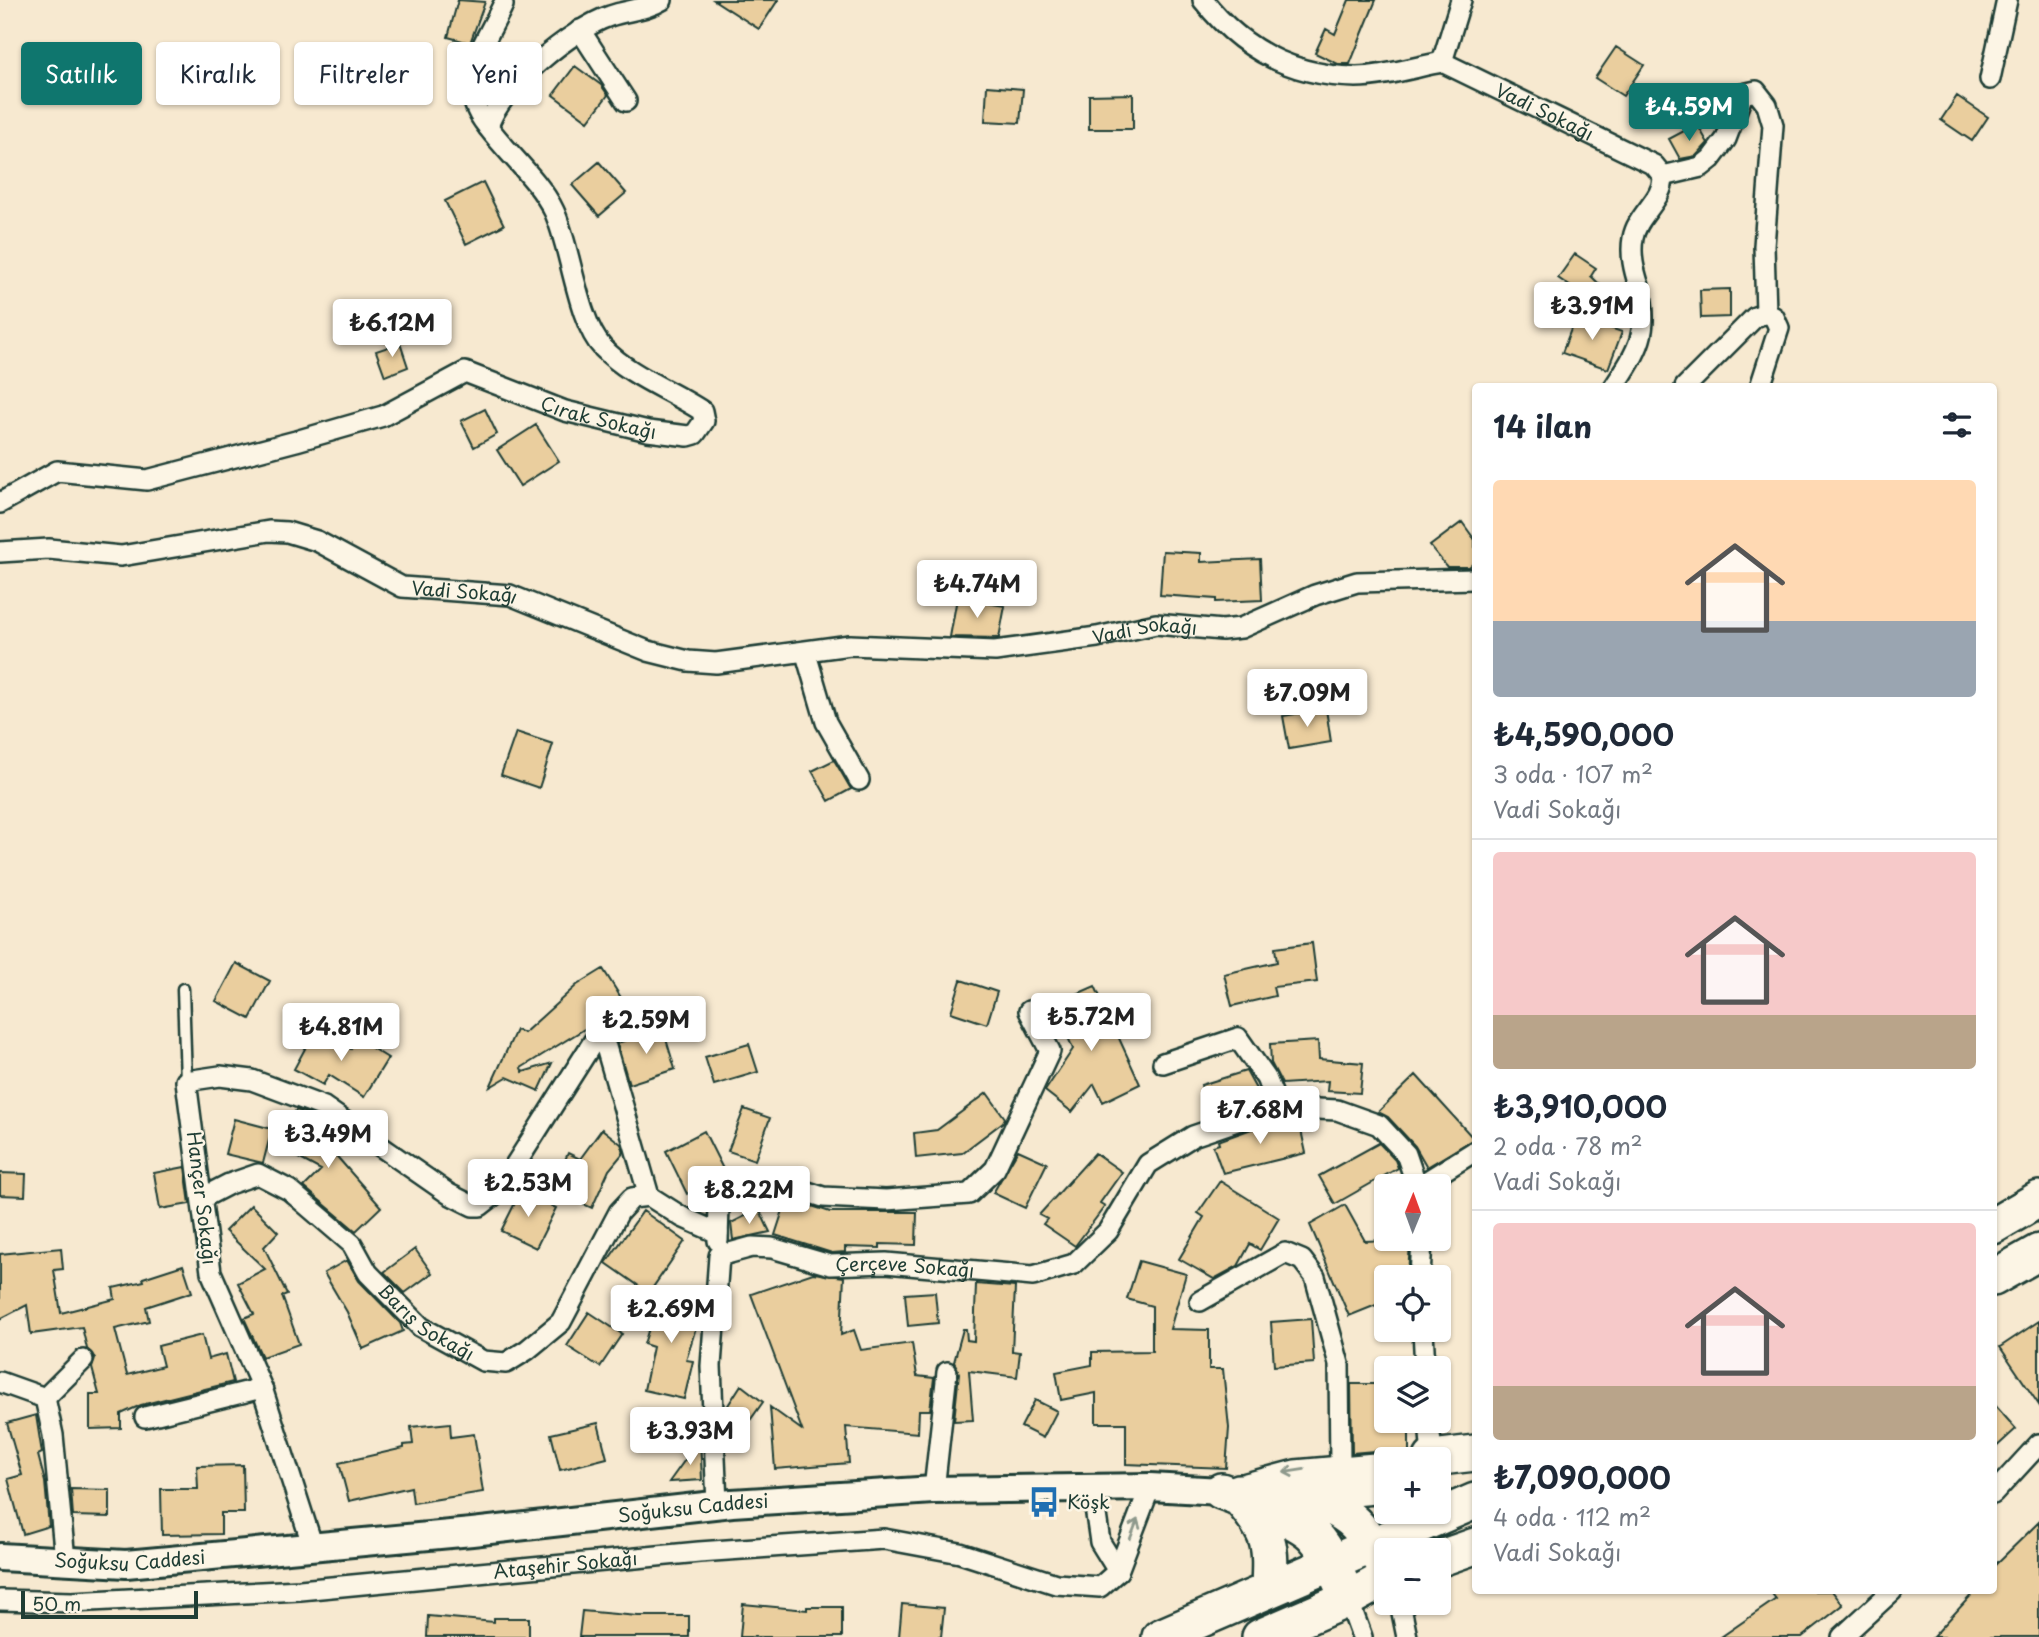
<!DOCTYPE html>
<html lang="tr">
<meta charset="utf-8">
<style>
body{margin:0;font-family:"Playpen Sans",sans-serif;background:#f6f6f7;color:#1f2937;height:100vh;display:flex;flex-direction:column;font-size:26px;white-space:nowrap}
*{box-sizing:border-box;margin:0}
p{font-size:23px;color:#747a83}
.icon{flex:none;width:38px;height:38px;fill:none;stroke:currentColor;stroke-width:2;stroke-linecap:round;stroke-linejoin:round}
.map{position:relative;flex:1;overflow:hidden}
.sheet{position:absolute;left:1472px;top:383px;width:525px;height:1211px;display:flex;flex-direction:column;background:#fff;border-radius:7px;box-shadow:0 2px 5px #0004}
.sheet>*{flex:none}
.banner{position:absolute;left:21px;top:42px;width:665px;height:63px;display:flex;gap:14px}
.needle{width:46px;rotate:1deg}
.controls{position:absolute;left:1374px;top:1174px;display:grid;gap:14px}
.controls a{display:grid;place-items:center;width:77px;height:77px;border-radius:7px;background:#fff;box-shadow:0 2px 5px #0004;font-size:35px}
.scale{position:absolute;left:21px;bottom:18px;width:177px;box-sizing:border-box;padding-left:7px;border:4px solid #1f3d34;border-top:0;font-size:19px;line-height:24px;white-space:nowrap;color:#1f3d34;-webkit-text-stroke:5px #fcf5e5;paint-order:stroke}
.price{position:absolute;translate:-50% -60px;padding:0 16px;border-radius:7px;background:#fff;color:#222;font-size:23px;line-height:46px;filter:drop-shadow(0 2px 4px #0008)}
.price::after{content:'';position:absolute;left:50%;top:42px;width:21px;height:16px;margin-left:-10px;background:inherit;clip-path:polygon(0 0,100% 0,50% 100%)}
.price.current{background:#0f766e;color:#fff}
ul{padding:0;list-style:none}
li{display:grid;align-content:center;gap:14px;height:371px;padding:0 21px}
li+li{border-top:2px solid #e0e1e3}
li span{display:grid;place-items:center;height:217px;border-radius:7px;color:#555}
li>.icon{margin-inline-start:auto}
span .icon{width:126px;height:126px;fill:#fffc;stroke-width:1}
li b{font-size:30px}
h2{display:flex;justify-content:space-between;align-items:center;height:84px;padding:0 21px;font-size:30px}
.pill{padding:0 24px;border-radius:7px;background:#fff;box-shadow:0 2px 5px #0004;font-size:24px;line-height:63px}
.pill.current{background:#0f766e;color:#fff}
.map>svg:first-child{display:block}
</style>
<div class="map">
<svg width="2039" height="1637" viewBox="0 0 2039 1637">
<rect width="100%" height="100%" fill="#f7e9d0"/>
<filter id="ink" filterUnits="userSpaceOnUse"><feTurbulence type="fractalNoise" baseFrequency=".0143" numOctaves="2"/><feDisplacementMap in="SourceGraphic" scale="14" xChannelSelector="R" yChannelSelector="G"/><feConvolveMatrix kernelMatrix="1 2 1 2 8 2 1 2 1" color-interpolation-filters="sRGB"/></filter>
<g filter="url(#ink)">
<!-- building -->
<path fill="#eace9e" stroke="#1f3d34" stroke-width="2" d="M458 0 485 2 470 43 448 37Z
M714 0H778L759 29Z
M1349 0H1376L1350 64H1338L1315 53 1326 29 1335 34Z
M1616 47 1644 65 1623 96 1595 78Z
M427 66V97L386 98 385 67Z
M575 66 601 85 608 95 588 121 553 95Z
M987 86 1023 89 1020 123 985 121Z
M1133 94V129H1089V95Z
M1957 96 1988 117 1972 141 1941 120Z
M1697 124 1708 143 1696 156 1680 159 1669 139Z
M599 162 626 193 599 216 572 185Z
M483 182 504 225 466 244 445 201Z
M1575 254 1596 268 1591 276 1631 315 1625 324 1558 278Z
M1730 289V317L1701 318 1700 290Z
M1576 316 1622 332 1608 369 1562 353Z
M400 343 408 367 385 376 376 351Z
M485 409 497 434 474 447 461 421Z
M536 425 559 461 520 486 497 450Z
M1462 522 1475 540V562L1469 567H1447L1430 546Z
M1163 551 1201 553V562L1260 559 1262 600 1216 602V599L1160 595Z
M957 598 1005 606 999 638 950 637Z
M1326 709 1331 742 1289 749 1283 716Z
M516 732 553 744 539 788 501 775Z
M834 760 851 789 829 801 812 771Z
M1312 943 1317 982 1273 987 1275 996 1232 1006 1224 974 1277 962 1275 948Z
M236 963 270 981 250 1019 216 1001Z
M603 969 625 1004 521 1068 523 1072 552 1063 539 1091 507 1077 490 1087 516 1030 524 1033 577 985Z
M961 980 997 992 987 1024 951 1012Z
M1095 986 1140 1084 1103 1102 1094 1084 1072 1112 1045 1091 1073 1049 1054 1004Z
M663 1029 675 1069 629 1084 617 1043Z
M315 1030 351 1049 357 1039 388 1058 364 1097 329 1075 323 1085 294 1069Z
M1318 1041 1319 1059 1363 1063 1360 1093 1327 1091 1328 1081 1282 1084 1271 1063 1270 1044Z
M749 1044 758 1072 714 1085 705 1057Z
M1246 1071 1262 1100 1210 1117 1201 1085Z
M1416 1075 1474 1139 1427 1167 1415 1146 1388 1117 1378 1112Z
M987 1093 1005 1118 1003 1122 962 1153 916 1158 914 1133 937 1130Z
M744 1109 770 1118 755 1160 728 1151Z
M296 1110 318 1118 334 1129 326 1144 381 1207 356 1231 304 1187 321 1170 276 1146Z
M234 1119 272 1129 263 1163 225 1154Z
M1299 1121 1306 1153 1223 1173 1213 1146 1219 1144 1218 1141 1271 1122 1272 1127Z
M602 1129 621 1144 624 1152 609 1170 592 1208 552 1190 568 1153 580 1159Z
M704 1131 726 1175 687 1194 666 1151Z
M1379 1143 1395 1160 1398 1168 1335 1204 1319 1176Z
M1018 1150 1047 1163 1025 1208 993 1193Z
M1095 1153 1122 1172 1100 1203 1105 1206 1075 1246 1043 1224 1047 1219 1039 1215Z
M185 1167 190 1204 160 1209 154 1173Z
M0 1173 26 1174 25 1196 0 1195Z
M1220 1181 1279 1218 1260 1250 1250 1244 1238 1266 1214 1279 1179 1259 1204 1217 1198 1213Z
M521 1191 556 1208 536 1248 501 1231Z
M787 1198 830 1212H917L916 1245 880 1244V1248L845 1247V1252L832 1253 775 1235Z
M251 1205 278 1232 264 1247 287 1294 282 1296 299 1344 262 1357 244 1318 254 1314 238 1283 265 1269 225 1231Z
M1345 1205 1365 1241 1410 1239 1408 1278H1386V1301L1349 1316 1310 1225Z
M759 1209 770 1232 733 1240 731 1223Z
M643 1211 685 1241 649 1293 606 1263Z
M61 1248 63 1269 54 1270 61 1313 115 1299 113 1288 144 1281 143 1278 183 1265 192 1292 146 1307 149 1321 115 1329 127 1375 163 1366 158 1346 202 1335 208 1359 226 1354 233 1382 141 1405 121 1414V1428L90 1429V1394H99L92 1368 95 1358 87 1349 82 1327 31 1334 27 1305 0 1319V1254Z
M415 1249 432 1273 405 1293 384 1272Z
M347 1260 359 1281 400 1323 403 1331 363 1349 347 1312 324 1273Z
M1139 1261 1186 1274 1170 1329 1209 1330V1369H1223L1229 1428 1226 1468 1126 1464V1423H1096V1393L1061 1400 1056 1372 1092 1365V1352L1152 1351V1306L1127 1299Z
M813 1273 844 1277 841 1335 854 1330 861 1350 912 1343 917 1376 934 1378 930 1410H919L918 1433 846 1427 849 1463 775 1469 770 1407 802 1430 751 1294Z
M976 1284 1015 1287 1012 1351 1020 1352 1017 1377 969 1371 973 1420 954 1421 959 1373 954 1362 963 1329H966L967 1340 974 1341Z
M935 1292 938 1323 908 1326 905 1294Z
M660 1293 703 1305 686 1360 693 1361 684 1399 644 1390 653 1347 644 1344Z
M589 1312 622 1334 600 1367 567 1346Z
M1311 1319 1314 1363 1274 1366 1271 1322Z
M2039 1321V1405L2000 1347Z
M1351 1384H1386V1421H1409V1453L1385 1450 1352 1453Z
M741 1385 763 1402 746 1426 725 1410Z
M1035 1400 1057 1411 1043 1438 1021 1427Z
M1993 1403 2016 1429 1993 1450Z
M36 1415 42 1453 38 1455 45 1482 49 1526 23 1534 8 1479 22 1475 7 1423Z
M450 1423 451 1437 474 1434 483 1492 413 1503 411 1487 349 1501 339 1463 404 1448V1445L413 1444 411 1427Z
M598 1423 607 1458 560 1470 551 1434Z
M700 1439 702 1480 669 1482Z
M243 1465 244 1513H221V1534L162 1535 161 1489H198L197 1466Z
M71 1489 110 1490V1517L73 1516Z
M2039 1522V1637H1933L1975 1591H1993V1567Z
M1770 1591H1832L1843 1605 1802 1637H1721L1776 1599Z
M743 1604 807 1610V1607H842V1637H740Z
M902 1604 944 1608 941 1637H899Z
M582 1611 638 1616H689V1637H579Z
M428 1616 494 1622V1618H529V1637H427Z"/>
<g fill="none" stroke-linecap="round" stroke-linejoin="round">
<defs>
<path id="lane" d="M183 989 186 1081"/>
<g id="street">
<path d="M1203 0C1242 50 1292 76 1356 77 1384 77 1415 67 1442 62"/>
<path d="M580 30 626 101"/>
<path id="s1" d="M1442 62 1654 165 1663 176C1664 200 1637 214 1633 238 1630 255 1634 270 1639 286 1650 332 1639 349 1614 387"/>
<path d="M1442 62 1461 0"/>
<path d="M1990 79 2007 0"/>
<path d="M488 127C452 84 483 48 503 5"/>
<path d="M1663 176 1701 167 1711 159 1726 139 1743 94 1756 91 1767 105 1773 125 1764 246 1766 313"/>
<path d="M1685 387 1755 317 1766 313 1774 317 1779 328 1760 387"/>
<path id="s2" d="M0 503 57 471 147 480 296 441 383 416 465 372 565 411 648 431 688 436 695 434 704 421 702 411C670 390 630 376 603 348 577 321 571 247 554 211 539 180 509 155 488 127 498 89 573 28 610 16 627 10 646 10 662 0"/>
<path id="s3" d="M0 552 49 549 121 556 269 531 287 532 317 541 402 587 510 595 648 651 688 661 716 663 850 645 995 651 1097 637 1156 624 1222 630 1241 628 1315 595 1357 582 1475 579"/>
<path d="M806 654 826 722 859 780"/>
<path d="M1163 1063 1238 1038 1266 1078 1278 1107"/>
<path d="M1419 1186 1475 1151"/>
<path id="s4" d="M202 1198 229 1184 258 1174 289 1190 352 1244 368 1273 421 1327 483 1361 506 1363 527 1350 561 1322 619 1212 632 1198 649 1196 682 1217 718 1233"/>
<path d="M718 1241 719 1205 735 1190 760 1183 786 1185 823 1197 886 1200 969 1194 995 1169 1050 1051 1029 1011"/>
<path d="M1420 1278 1422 1239"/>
<path d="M1200 1301 1285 1253 1302 1260 1315 1277 1339 1364 1340 1465"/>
<path d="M1423 1330 1425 1368"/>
<path d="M0 1382 45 1398 53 1435 65 1560"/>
<path d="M45 1398 83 1360"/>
<path d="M145 1417 262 1388"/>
<path d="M1425 1459 1432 1458 1429 1421"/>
<path d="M1246 1483 1295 1470 1386 1462"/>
<path d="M1092 1487 1100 1542 1118 1571"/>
<path d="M934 1490 947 1372"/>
<path d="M1993 1494 2039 1444"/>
<path id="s5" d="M717 1504 711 1366 719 1256 752 1247 772 1248 830 1265 886 1263 1033 1276 1074 1264 1108 1231 1148 1164 1193 1136 1278 1107 1337 1110 1379 1125 1406 1154 1417 1186"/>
<path d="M313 1547 262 1388 211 1272 186 1081 220 1076 252 1080 324 1107 449 1194 473 1206H480L498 1192 595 1039 606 1047 649 1196"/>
<path d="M1348 1599 1362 1637"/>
<path id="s6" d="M0 1600 72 1602 300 1590 699 1552 884 1539 960 1553 1056 1584 1100 1587 1118 1571 1150 1487"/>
<path d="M1400 1603 1407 1637"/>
<path d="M1842 1637 1892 1591"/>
</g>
<g id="secondary">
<path id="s7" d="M0 1557 126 1564 472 1532 732 1503 934 1490 1150 1487 1221 1491"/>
</g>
<path id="highway" d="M1993 1226 2039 1199
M1993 1278 2039 1252
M1432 1458 1475 1453
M1221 1491C1243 1499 1299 1520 1314 1536 1330 1554 1338 1577 1348 1599
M1239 1492 1298 1493 1386 1485
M1302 1494C1350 1513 1357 1520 1384 1564
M1242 1501C1271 1536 1271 1544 1269 1588
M1438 1559 1475 1546
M1160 1637 1475 1501
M1260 1637 1348 1599 1386 1578"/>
</defs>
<!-- lane casing -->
<use href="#lane" stroke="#1f3d34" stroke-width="15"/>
<!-- street casing -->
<use href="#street" stroke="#1f3d34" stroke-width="24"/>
<!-- secondary casing -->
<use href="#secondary" stroke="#1f3d34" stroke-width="32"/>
<!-- highway casing -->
<use href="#highway" stroke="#1f3d34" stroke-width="40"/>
<!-- lane -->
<use href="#lane" stroke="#fcf5e5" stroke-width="10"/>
<!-- street -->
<use href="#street" stroke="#fcf5e5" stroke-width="19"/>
<!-- secondary -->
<use href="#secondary" stroke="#fcf5e5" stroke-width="26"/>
<!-- highway -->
<use href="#highway" stroke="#fcf5e5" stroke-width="35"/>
</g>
<!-- one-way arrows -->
<defs><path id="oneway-shaft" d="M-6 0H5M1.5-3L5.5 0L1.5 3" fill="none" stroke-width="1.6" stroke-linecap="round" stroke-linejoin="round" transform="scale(1.75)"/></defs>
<g stroke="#8e998c">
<use href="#oneway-shaft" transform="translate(1294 1471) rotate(171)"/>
<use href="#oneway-shaft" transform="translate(1134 1529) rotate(-69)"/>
</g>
</g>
<!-- icons -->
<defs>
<symbol id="bus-bare" viewBox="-9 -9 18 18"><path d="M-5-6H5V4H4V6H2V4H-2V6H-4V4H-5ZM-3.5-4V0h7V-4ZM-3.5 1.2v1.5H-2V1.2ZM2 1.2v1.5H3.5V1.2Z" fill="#1f6fb2" stroke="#fcf5e5" stroke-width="2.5" paint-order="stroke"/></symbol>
</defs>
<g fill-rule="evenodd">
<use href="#bus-bare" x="1022" y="1480" width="44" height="44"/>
</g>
<g text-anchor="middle" stroke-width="5" stroke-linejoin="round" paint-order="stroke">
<!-- street labels -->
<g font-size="19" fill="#1f3d34" stroke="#fcf5e5">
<text dy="7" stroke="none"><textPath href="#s1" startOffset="114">Vadi Sokağı</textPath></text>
<text dy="7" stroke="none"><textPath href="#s2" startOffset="635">Çırak Sokağı</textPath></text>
<text dy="7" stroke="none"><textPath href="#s3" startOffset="480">Vadi Sokağı</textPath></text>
<text dy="7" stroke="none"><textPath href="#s3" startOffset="1176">Vadi Sokağı</textPath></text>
<text transform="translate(202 1198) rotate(83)" y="7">Hançer Sokağı</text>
<text dy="7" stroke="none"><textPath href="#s5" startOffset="438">Çerçeve Sokağı</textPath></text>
<text dy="7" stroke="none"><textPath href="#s4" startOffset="289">Barış Sokağı</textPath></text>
<text dy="7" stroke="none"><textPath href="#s7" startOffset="696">Soğuksu Caddesi</textPath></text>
<text dy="7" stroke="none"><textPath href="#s7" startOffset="130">Soğuksu Caddesi</textPath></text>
<text dy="7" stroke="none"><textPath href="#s6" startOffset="567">Ataşehir Sokağı</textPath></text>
</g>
<!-- poi labels -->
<g font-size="19" fill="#1f3d34" stroke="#fcf5e5" text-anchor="start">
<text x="1067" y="1509">Köşk</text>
</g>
</g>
</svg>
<div class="controls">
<a><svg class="needle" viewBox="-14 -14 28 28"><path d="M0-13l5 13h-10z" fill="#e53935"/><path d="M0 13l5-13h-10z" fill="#747a83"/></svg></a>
<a><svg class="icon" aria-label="locate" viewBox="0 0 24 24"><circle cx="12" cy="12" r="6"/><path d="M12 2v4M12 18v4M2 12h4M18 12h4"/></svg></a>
<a><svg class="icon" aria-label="layers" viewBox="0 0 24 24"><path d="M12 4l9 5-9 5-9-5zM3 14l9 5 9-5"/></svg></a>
<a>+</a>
<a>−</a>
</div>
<div class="scale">50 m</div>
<b class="price current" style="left:1689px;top:143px">₺4.59M</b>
<b class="price" style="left:1592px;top:342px">₺3.91M</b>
<b class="price" style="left:392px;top:359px">₺6.12M</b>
<b class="price" style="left:977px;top:620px">₺4.74M</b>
<b class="price" style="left:1307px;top:729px">₺7.09M</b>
<b class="price" style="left:1091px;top:1053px">₺5.72M</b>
<b class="price" style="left:646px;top:1056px">₺2.59M</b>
<b class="price" style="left:341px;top:1063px">₺4.81M</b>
<b class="price" style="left:1260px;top:1146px">₺7.68M</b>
<b class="price" style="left:328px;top:1170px">₺3.49M</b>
<b class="price" style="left:528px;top:1219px">₺2.53M</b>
<b class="price" style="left:749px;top:1226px">₺8.22M</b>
<b class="price" style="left:671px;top:1345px">₺2.69M</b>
<b class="price" style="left:690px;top:1467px">₺3.93M</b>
<div class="banner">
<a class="pill current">Satılık</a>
<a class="pill">Kiralık</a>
<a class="pill">Filtreler</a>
<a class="pill">Yeni</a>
</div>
<section class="sheet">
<h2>14 ilan<svg class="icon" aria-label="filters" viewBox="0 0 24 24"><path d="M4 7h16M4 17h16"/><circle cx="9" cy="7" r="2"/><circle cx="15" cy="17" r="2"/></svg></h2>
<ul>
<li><span style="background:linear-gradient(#ffd9b3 65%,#9aa5b1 0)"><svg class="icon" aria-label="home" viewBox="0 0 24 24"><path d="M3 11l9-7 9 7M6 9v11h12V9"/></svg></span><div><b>₺4,590,000</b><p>3 oda · 107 m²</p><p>Vadi Sokağı</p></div></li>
<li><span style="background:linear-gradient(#f6c9c9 75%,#b9a48a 0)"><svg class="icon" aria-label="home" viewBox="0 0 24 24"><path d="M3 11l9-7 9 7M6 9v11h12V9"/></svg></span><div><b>₺3,910,000</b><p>2 oda · 78 m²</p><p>Vadi Sokağı</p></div></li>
<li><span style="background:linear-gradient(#f6c9c9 75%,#b9a48a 0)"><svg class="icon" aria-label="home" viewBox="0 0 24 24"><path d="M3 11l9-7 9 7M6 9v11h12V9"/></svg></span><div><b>₺7,090,000</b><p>4 oda · 112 m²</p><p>Vadi Sokağı</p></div></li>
</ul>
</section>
</div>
